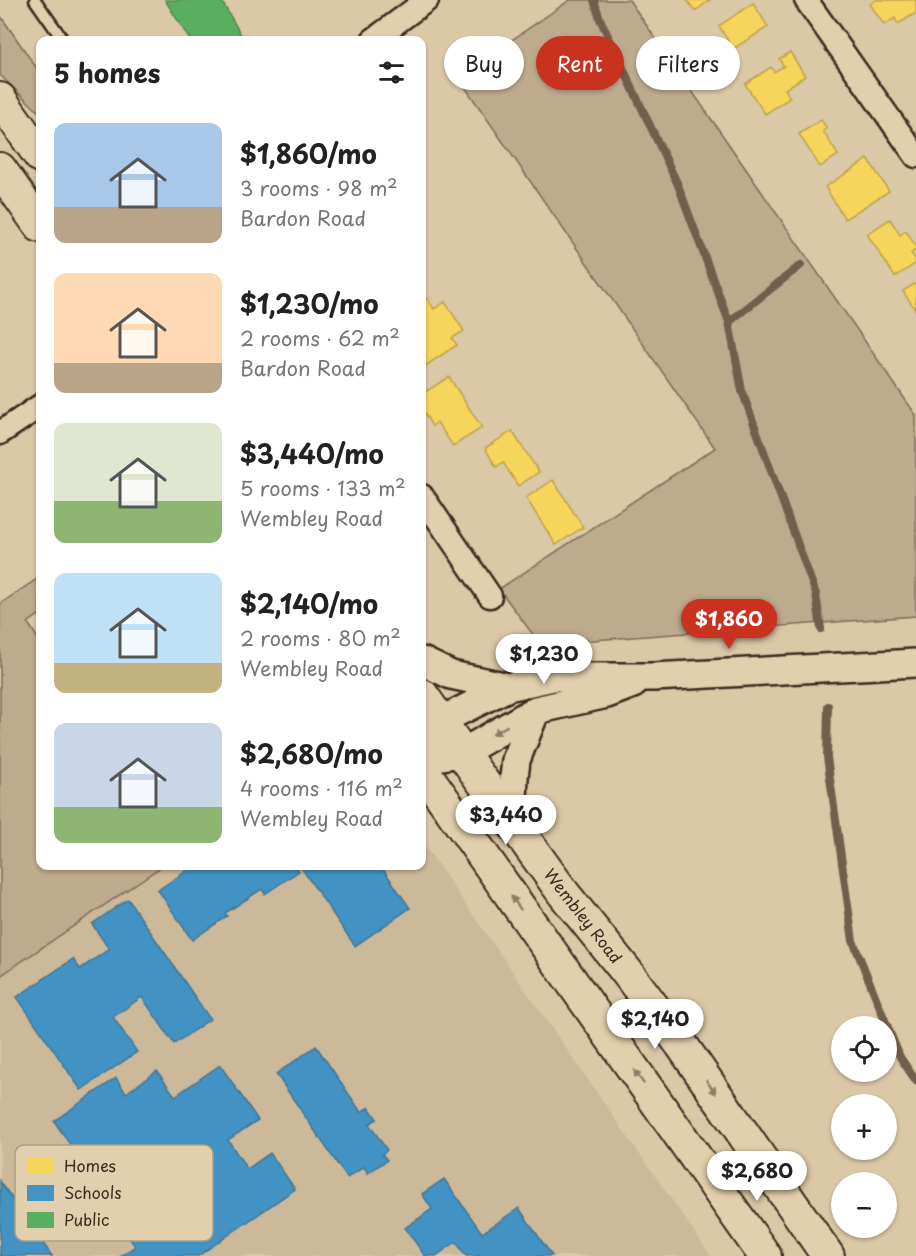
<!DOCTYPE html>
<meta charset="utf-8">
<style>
body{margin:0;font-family:"Playpen Sans",sans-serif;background:#f2f2f2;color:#222;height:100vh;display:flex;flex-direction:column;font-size:22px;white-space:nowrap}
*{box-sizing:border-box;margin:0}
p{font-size:20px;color:#767676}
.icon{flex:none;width:33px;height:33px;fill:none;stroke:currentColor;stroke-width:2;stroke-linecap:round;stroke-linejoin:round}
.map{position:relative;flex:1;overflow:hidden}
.drawer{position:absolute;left:36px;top:36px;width:390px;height:834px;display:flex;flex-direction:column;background:#fff;border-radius:12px;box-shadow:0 2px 4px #0004}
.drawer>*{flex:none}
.hud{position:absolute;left:444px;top:36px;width:381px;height:54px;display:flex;gap:12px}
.tools{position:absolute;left:831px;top:1016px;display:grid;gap:12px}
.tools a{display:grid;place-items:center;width:66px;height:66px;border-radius:50%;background:#fff;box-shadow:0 2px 4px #0004;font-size:30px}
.price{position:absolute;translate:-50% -51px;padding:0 14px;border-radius:21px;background:#fff;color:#222;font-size:20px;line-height:39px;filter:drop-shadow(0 2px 3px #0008)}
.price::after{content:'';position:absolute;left:50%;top:36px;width:18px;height:14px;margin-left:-9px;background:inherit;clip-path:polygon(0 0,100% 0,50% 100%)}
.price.on{background:#c8321e;color:#fff}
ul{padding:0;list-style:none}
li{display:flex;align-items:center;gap:18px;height:150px;padding:0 18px}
li span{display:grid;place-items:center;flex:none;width:168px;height:120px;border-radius:12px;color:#555}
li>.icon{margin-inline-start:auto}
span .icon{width:72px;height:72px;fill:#fffc;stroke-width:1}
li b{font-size:26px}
h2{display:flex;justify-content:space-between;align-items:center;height:72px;padding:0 18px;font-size:26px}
.tag{padding:0 21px;border-radius:27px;background:#fff;box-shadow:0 2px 4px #0004;font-size:21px;line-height:54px}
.tag.on{background:#c8321e;color:#fff}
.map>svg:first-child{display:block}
</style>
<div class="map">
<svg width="916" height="1256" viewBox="0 0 916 1256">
<rect width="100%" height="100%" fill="#dbc8a7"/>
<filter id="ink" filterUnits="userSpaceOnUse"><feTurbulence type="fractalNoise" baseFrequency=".0167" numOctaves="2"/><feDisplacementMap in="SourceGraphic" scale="12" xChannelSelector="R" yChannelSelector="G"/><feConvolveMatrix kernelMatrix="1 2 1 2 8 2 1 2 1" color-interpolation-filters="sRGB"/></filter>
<g filter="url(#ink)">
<!-- built -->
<path fill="#ccb99a" d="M422 842 711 1256H0V976L162 866H422Z"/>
<!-- green -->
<path fill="#beab8e" stroke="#7c6a56" stroke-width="1.5" d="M570 0H629L916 415V616L540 644 499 589 715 448 458 77Z
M0 15 40 73V113L0 75Z
M40 577V614L28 623 40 642V866H162L0 976V604Z"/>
<!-- homes -->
<path fill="#f6d55c" stroke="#bea249" stroke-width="1.5" d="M687 0H710L695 11Z
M876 0H916V13L898 24 895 18 884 25 870 4Z
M753 3 768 27 733 49 719 26Z
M790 52 805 76 785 89 790 98 765 114 745 84 771 67 774 72 784 66 779 59Z
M821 120 827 128 823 131 838 155 820 167 799 134Z
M868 159 889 191 845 219 825 187Z
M890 219 900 235 906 231 916 247V250L911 253 916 260V263L895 277 867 234Z
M916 283V311L903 291Z
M427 298 434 309 445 302 464 331 452 338 457 345 422 368V301Z
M449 377 482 428 453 446 437 422 432 426 422 409V394Z
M512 431 539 472 518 486 503 462 496 467 485 448Z
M553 480 583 527 556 545 526 498Z"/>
<!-- schools -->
<path fill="#4393c3" stroke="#417492" stroke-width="1.5" d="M194 866H296L299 871 265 894 262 889 225 913 227 916 192 940 158 890Z
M300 866H381L410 908 355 946Z
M128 899 210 1019 174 1044 142 997 113 1017 137 1052 81 1090 17 997 73 959 80 969 109 949 92 924Z
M316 1046 361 1112 369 1107 377 1119 369 1124 387 1150 382 1154 387 1160 368 1173 364 1167 347 1178 276 1074Z
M220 1065 258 1120 228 1140 247 1169 270 1153 295 1189 198 1256H121L135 1246 111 1211 114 1209 54 1121 116 1078 126 1093 157 1071 175 1096Z
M444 1179 482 1233 519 1208 552 1256H466L456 1242 436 1256H425L405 1228 432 1209 422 1194Z
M0 1181 29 1223 42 1215 50 1227 38 1236 52 1256H0Z"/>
<!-- public -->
<path fill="#5aae61" stroke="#51864d" stroke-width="1.5" d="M165 0H221L244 40H190Z"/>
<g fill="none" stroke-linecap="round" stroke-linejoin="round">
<!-- stream -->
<path stroke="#715f4c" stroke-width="8" d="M594 0 600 19 678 185 729 322 742 391 816 594 821 629
M729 322 801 265
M828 706 827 757 853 941 900 1057 916 1081"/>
<defs>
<path id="service" d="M35 0 63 40"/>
<path id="minor" d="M806 0 916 156
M373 40 427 0
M0 433 40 406
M422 496 490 596"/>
<path id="tertiary" d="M422 661 451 675 508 687
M422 750 440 721 508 687 553 677H653L916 663
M422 759 462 753 536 710 607 694 633 684
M512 822 514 778 516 760 536 710"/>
<path id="secondary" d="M0 99 40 156
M0 169 40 226
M422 695 475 771 564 894 626 971 681 1044 828 1256
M422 769 765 1256"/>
</defs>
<!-- service casing -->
<use href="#service" stroke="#3b2a1e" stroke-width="15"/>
<!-- minor casing -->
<use href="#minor" stroke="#3b2a1e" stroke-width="27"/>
<!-- tertiary casing -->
<use href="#tertiary" stroke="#3b2a1e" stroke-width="32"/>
<!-- secondary casing -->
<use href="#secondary" stroke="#3b2a1e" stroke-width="36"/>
<!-- service -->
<use href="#service" stroke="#e2cfad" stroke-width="10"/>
<!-- minor -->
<use href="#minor" stroke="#e2cfad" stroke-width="22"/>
<!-- tertiary -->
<use href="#tertiary" stroke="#e2cfad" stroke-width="27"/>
<!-- secondary -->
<use href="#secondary" stroke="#e2cfad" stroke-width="32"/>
</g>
<!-- one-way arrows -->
<defs><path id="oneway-solid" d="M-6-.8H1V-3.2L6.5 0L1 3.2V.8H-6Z" transform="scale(1.5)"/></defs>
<g fill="#8e7c66">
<use href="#oneway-solid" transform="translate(500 730) rotate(150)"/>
<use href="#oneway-solid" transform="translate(516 903) rotate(-125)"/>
<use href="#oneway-solid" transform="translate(639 1077) rotate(-125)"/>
<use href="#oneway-solid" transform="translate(711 1087) rotate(55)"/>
</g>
</g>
<g text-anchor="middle" stroke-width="6" stroke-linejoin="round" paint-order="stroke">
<!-- street labels -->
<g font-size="16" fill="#3b2a1e" stroke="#e2cfad">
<text transform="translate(583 916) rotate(52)" y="6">Wembley Road</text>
</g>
</g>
<!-- legend -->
<rect x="15" y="1145" width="198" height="96" rx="9" fill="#e2cfad" stroke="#b09e82" stroke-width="1.5"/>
<rect x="27" y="1158" width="27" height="16" fill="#f6d55c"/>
<rect x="27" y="1185" width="27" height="16" fill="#4393c3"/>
<rect x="27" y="1212" width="27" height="16" fill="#5aae61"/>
<g font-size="16" fill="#3b2a1e">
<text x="64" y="1172">Homes</text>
<text x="64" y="1199">Schools</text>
<text x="64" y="1226">Public</text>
</g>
</svg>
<div class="tools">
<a><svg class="icon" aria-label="locate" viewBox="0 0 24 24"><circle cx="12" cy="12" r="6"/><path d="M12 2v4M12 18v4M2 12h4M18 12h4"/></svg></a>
<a>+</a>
<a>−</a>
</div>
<b class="price on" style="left:729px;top:650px">$1,860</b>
<b class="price" style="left:544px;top:685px">$1,230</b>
<b class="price" style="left:506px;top:846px">$3,440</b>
<b class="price" style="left:655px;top:1050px">$2,140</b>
<b class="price" style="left:757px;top:1202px">$2,680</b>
<div class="hud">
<a class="tag">Buy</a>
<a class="tag on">Rent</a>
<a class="tag">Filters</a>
</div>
<section class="drawer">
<h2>5 homes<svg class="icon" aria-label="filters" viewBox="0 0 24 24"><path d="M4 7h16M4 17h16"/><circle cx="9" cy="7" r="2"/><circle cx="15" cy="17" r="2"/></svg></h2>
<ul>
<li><span style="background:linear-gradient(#a9c7e8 70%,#b9a48a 0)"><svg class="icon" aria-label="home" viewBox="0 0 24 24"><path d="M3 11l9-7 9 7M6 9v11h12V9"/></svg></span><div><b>$1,860/mo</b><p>3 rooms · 98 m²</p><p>Bardon Road</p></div></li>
<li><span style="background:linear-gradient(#ffd9b3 75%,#b9a48a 0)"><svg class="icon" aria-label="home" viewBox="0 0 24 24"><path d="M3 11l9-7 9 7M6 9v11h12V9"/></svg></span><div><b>$1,230/mo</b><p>2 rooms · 62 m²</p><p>Bardon Road</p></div></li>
<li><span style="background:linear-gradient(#dfe7d0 65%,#8fb573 0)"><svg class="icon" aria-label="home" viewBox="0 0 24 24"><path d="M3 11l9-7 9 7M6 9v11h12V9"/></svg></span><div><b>$3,440/mo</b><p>5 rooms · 133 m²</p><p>Wembley Road</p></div></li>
<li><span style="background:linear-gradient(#bfe0f5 75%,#c2b280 0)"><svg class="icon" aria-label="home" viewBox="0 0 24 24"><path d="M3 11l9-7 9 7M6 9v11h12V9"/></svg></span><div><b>$2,140/mo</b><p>2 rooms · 80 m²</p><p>Wembley Road</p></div></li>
<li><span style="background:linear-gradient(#c9d6e8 70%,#8fb573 0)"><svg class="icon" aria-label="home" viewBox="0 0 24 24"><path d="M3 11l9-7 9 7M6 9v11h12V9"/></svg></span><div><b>$2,680/mo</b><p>4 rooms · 116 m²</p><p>Wembley Road</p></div></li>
</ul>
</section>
</div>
